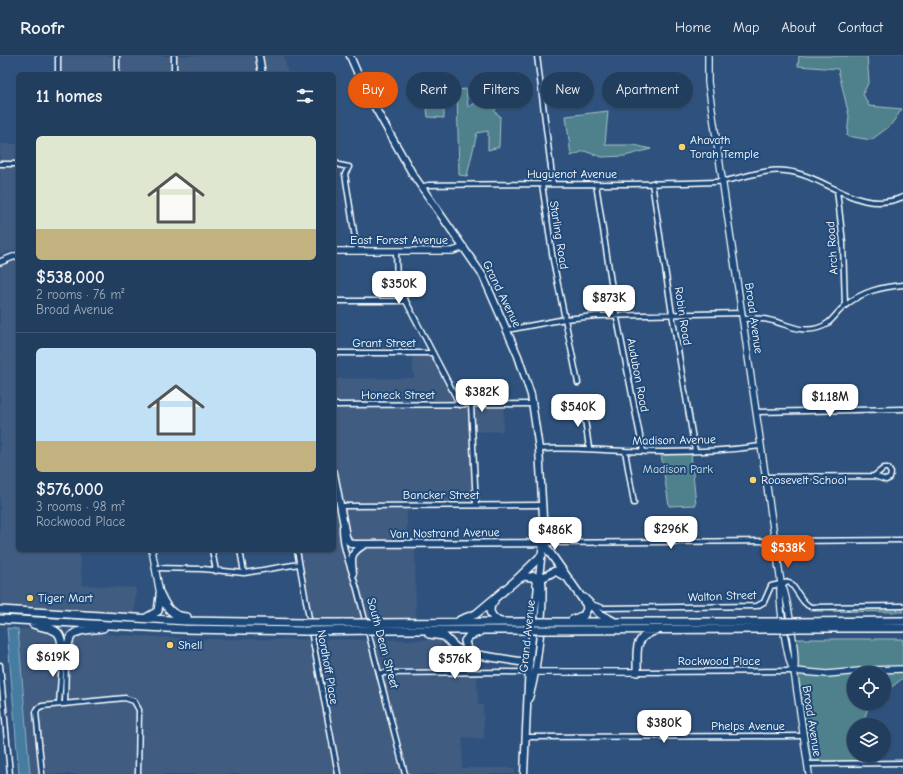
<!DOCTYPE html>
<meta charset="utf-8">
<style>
body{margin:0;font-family:"Comic Neue",sans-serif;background:#2e4967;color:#f1f3f6;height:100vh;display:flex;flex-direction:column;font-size:15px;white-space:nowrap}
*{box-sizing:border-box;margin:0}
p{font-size:13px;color:#a2aebc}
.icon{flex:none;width:22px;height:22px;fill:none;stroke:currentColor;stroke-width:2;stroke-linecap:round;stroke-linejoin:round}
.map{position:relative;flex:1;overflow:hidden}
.panel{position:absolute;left:16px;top:16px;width:320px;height:480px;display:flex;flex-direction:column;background:#223e5e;border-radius:6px;box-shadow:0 1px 3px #0004,0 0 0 1px #3f5773}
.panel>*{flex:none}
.top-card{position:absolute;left:348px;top:16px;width:380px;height:36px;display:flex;gap:8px}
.buttons{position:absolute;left:847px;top:610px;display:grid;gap:8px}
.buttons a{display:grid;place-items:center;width:44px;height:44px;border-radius:50%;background:#223e5e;box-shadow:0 1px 3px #0004,0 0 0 1px #3f5773;font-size:20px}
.price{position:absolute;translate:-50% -34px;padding:0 9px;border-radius:8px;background:#fff;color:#222;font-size:13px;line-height:26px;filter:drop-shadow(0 1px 2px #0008)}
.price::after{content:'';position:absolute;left:50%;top:24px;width:12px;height:9px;margin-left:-6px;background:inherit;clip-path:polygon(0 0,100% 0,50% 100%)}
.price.current{background:#ea580c;color:#fff}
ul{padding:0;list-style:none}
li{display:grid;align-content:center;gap:8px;height:212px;padding:0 20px}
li+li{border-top:1px solid #3f5773}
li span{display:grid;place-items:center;height:124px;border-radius:6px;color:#555}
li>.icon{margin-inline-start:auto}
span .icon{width:72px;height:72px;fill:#fffc;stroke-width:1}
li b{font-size:17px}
h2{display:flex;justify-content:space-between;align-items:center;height:48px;padding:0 20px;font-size:17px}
.pill{padding:0 14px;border-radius:18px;background:#223e5e;box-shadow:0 1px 3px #0004,0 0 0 1px #3f5773;font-size:14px;line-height:36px}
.pill.current{background:#ea580c;color:#fff}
header{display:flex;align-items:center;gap:24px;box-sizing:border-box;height:56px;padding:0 20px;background:#223e5e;border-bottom:1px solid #3f5773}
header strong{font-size:19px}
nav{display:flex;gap:22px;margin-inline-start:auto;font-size:14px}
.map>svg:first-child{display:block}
</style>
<header>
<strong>Roofr</strong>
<nav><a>Home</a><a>Map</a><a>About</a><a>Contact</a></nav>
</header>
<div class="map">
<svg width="903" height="718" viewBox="0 0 903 718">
<rect width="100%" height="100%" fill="#2e527d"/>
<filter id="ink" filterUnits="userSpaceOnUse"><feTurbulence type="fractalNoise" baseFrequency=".025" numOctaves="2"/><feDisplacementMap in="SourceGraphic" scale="8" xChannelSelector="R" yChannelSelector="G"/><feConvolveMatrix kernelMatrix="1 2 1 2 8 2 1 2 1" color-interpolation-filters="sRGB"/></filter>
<g filter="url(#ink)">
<!-- built -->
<path fill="#405c81" d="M58 0H284L288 18H58Z
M0 88H18V193L0 198Z
M18 199V494H79L82 529 136 532 134 563 0 554V206Z
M412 297H433L460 349 504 350 503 375 472 376 476 449H407V488H415L416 567H311L297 494H334V323L414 322Z
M18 573 194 583 442 584V594L458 604V616L477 618 478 648 483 649 484 683 463 681 462 712H515V718H30Z"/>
<!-- green -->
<path fill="#4f818c" stroke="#a7c0c6" d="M799 0H867L869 25 863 38 869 50 902 53 890 70 871 84 847 80 849 60 838 13 798 10Z
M466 33 468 51 488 40 496 45 495 56 500 60 499 91 488 94V75L477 77 467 120 459 119 457 34Z
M444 43V62L428 61 426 44Z
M608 55 605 89H634L651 93 625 100 602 101 584 95 571 100 566 60Z
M691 397 696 449 669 450 661 398Z
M831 551H903V556L813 555Z
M790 583H903V622L884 637V617H854V647H871L869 649 862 669H854V699H858V707L808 708Z"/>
<!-- water -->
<path fill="#447ca0" stroke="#8fb0c6" d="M7 572 18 573 30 718H19Z"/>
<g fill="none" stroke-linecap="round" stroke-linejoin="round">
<defs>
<path id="street" d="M58 0V18
M537 0 553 128
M117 18V0
M174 18V0
M334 105 339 109 349 111 345 118 357 195
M0 108H18
M652 127 672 258 695 395
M542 128 553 204 578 327
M596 128 615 252 643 395
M421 131 428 129C523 127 619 130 715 126 738 125 762 112 786 115 828 120 858 160 903 141
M837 134 843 187 845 249
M396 195 397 228 460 349
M334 245H406
M743 263C753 262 763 262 773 265 789 269 801 277 818 272 832 268 835 257 846 249 863 235 882 231 903 229
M507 274 565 263 596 260 742 257
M334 297H433
M334 349 533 348
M471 349 476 449
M583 349 589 392
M756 356 903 353
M539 393C568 391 596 394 625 395 670 397 716 396 761 390
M625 395 634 447
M765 421 874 420 886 424 890 422 891 417 888 412H884L874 420
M340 450 543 449
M342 471C342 493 351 512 357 533L405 718
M543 487 903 484
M212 494 216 515
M240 494 244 517
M297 494 310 568
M155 512 203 513 244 517 299 508
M594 549 603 552 757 550 764 546 771 530 789 526C798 534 801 547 811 551L903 550
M311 575 338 718
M0 609 10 718
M637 616 794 615
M379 617 528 616
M59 648 62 606
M65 648 66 607
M526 681 803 680
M808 708 903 707
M42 718 36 656 38 652 42 650 125 642 134 645 139 654 138 718"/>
<path id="secondary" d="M708 0V26L781 527C787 536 798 606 794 615L809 718
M334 195H453L464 191
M0 206 18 199
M152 494 160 538
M781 527C777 537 787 608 794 615
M794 615 827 618 871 614 903 613
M534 616H637"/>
<path id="primary" d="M259 0 262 18
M350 0 364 32 412 117 483 220 518 300 531 339 539 393 544 478 529 607 524 718
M334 417 346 480 348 485 352 488 543 487
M353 517C351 502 350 497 364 489
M529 642C537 617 546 542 541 518"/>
<path id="highway" d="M543 487 586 548 587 553 584 559 572 564
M542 522 555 515 564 520
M518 523 524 520 531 521 534 520 537 528
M160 538C166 551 171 560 187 561
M584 542 600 558 613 565
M494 545C486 554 491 561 500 566
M0 554 186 565 304 567
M146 562 158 555 160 540
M0 563 184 573 306 575
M460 564 476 558 514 526 542 499
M545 566H780
M794 566 903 565
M373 567 525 566
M33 568C53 575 63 569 62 598
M796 572H903
M375 574H523
M548 574 780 573
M429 578 444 580 455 591 465 597 529 607
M473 597 467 593 465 585 469 580 479 576
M66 607C68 572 72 576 103 572
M637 616C638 596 632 583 654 575"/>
</defs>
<!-- street casing -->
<use href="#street" stroke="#fff" stroke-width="7"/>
<!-- secondary casing -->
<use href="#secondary" stroke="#fff" stroke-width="8"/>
<!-- primary casing -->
<use href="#primary" stroke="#fff" stroke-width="9"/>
<!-- highway casing -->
<use href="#highway" stroke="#fff" stroke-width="10"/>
<!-- street -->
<use href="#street" stroke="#1f4a7a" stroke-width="4"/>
<!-- secondary -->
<use href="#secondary" stroke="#1f4a7a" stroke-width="5.5"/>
<!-- primary -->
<use href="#primary" stroke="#1f4a7a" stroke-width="6"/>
<!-- highway -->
<use href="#highway" stroke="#1f4a7a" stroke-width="7"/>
<defs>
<path id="highway-bridge" d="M525 566H545
M780 566H794
M304 567H373
M780 573 796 572
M523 574H548
M306 575 375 574"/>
</defs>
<!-- highway-bridge casing -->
<use href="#highway-bridge" stroke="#fff" stroke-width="10" stroke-linecap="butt"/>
<!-- highway-bridge -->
<use href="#highway-bridge" stroke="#1f4a7a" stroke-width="7"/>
</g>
</g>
<!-- markers -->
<g fill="#ffd166" stroke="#1f4a7a" stroke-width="1.5">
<circle cx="682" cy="91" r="4"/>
<circle cx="753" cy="424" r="4"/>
<circle cx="30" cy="542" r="4"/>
<circle cx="170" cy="589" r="4"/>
</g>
<g text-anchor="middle" stroke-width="4" stroke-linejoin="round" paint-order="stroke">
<!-- poi labels -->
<g font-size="12" fill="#fff" stroke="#1f4a7a" text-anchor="start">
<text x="690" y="88">Ahavath<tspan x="690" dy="14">Torah Temple</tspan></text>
<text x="761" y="428">Roosevelt School</text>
<text x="38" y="546">Tiger Mart</text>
<text x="178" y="593">Shell</text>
</g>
<!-- street labels -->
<g font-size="12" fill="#fff" stroke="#1f4a7a">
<text x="572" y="122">Huguenot Avenue</text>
<text transform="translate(559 179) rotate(81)" y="4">Starling Road</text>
<text x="399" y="188">East Forest Avenue</text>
<text transform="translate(832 192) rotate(-94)" y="4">Arch Road</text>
<text transform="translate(502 238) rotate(64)" y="4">Grand Avenue</text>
<text transform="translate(683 260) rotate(81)" y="4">Robin Road</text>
<text transform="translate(754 262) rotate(82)" y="4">Broad Avenue</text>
<text x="384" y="291">Grant Street</text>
<text transform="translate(638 319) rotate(79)" y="4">Audubon Road</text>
<text x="398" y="343">Honeck Street</text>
<text transform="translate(674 384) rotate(-1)" y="4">Madison Avenue</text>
<text x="441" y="443">Bancker Street</text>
<text transform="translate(445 477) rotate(-1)" y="4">Van Nostrand Avenue</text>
<text transform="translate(722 540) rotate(-2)" y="4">Walton Street</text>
<text transform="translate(527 580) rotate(-84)" y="4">Grand Avenue</text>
<text transform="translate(383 587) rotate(75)" y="4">South Dean Street</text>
<text x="719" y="609">Rockwood Place</text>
<text transform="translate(328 611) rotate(80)" y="4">Nordhoff Place</text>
<text transform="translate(812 665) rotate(81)" y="4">Broad Avenue</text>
<text x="748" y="674">Phelps Avenue</text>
</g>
<!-- park labels -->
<g font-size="12" fill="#d3e0e2" stroke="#1f4a7a">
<text x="678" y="417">Madison Park</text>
</g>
</g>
</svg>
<div class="buttons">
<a><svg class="icon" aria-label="locate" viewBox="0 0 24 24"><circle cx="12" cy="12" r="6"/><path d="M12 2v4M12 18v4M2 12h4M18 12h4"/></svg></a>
<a><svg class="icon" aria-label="layers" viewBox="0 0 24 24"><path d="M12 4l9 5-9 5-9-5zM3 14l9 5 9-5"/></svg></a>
</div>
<b class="price" style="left:399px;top:249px">$350K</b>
<b class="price" style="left:609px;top:263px">$873K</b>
<b class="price" style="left:482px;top:357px">$382K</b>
<b class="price" style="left:830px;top:362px">$1.18M</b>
<b class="price" style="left:578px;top:372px">$540K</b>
<b class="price" style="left:671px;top:494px">$296K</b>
<b class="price" style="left:555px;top:495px">$486K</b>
<b class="price current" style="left:788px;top:513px">$538K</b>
<b class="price" style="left:53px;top:622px">$619K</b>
<b class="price" style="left:455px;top:624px">$576K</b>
<b class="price" style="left:664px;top:688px">$380K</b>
<div class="top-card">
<a class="pill current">Buy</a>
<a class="pill">Rent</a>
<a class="pill">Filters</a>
<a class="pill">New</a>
<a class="pill">Apartment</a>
</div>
<section class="panel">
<h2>11 homes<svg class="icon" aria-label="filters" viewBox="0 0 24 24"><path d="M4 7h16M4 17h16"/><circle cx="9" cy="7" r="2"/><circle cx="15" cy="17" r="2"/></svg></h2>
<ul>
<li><span style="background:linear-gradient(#dfe7d0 75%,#c2b280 0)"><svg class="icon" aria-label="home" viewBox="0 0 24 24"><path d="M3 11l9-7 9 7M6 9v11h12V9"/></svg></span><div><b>$538,000</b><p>2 rooms · 76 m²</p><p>Broad Avenue</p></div></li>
<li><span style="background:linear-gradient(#bfe0f5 75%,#c2b280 0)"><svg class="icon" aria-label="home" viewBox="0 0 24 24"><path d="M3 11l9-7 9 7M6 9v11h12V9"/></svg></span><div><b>$576,000</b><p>3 rooms · 98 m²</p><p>Rockwood Place</p></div></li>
</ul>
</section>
</div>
